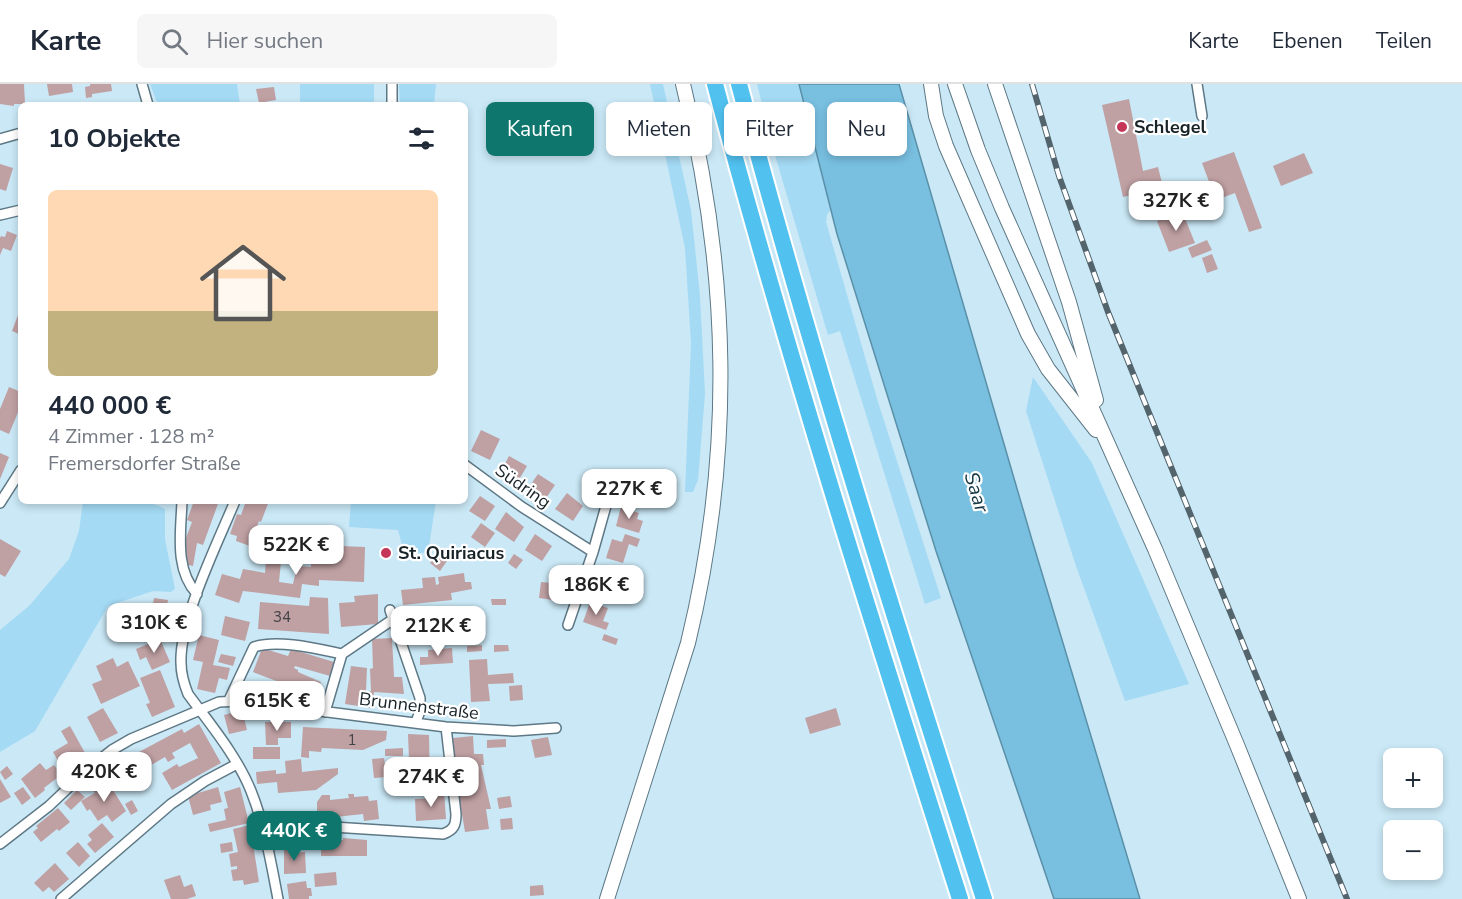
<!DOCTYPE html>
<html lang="de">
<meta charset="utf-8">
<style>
body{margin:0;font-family:"Nunito Sans",sans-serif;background:#f6f6f7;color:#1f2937;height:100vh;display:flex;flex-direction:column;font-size:22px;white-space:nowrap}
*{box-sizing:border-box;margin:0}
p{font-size:20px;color:#747a83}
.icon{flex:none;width:33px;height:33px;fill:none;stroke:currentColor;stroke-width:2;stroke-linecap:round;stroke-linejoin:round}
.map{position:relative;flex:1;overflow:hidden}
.details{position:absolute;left:18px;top:18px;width:450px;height:402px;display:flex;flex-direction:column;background:#fff;border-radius:9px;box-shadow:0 3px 9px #0003}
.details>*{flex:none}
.top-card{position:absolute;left:486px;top:18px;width:570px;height:54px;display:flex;gap:12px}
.controls{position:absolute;left:1383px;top:664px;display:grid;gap:12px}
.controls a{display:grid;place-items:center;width:60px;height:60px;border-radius:9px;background:#fff;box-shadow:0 3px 9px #0003;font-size:30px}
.price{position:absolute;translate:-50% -51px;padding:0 14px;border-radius:12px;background:#fff;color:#222;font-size:20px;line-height:39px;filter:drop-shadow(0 2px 3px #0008)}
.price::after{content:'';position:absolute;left:50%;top:36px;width:18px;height:14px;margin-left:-9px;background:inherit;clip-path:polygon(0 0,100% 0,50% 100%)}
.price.selected{background:#0f766e;color:#fff}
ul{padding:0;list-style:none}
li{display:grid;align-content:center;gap:12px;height:318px;padding:0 30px}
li+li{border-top:2px solid #e0e1e3}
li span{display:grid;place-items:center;height:186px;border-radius:9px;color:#555}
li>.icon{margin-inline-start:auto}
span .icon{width:108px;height:108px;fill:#fffc;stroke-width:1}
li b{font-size:26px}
h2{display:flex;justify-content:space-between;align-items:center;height:72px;padding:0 30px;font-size:26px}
.pill{padding:0 21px;border-radius:9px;background:#fff;box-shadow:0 3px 9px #0003;font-size:21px;line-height:54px}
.pill.selected{background:#0f766e;color:#fff}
header{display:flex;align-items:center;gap:36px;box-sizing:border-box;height:84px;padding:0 30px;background:#fff;border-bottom:2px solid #e0e1e3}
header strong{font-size:28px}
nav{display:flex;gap:33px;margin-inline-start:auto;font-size:21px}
.search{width:420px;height:54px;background:#f6f6f7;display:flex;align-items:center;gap:15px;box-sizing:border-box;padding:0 21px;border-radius:9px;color:#747a83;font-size:22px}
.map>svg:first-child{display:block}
</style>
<header>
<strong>Karte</strong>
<div class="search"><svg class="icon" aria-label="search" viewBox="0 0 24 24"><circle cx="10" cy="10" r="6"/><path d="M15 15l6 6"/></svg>Hier suchen</div>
<nav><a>Karte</a><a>Ebenen</a><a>Teilen</a></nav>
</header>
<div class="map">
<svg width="1462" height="815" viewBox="0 0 1462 815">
<rect width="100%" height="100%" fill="#cae8f6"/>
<!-- green -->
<path fill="#a4daf4" d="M150 0H237L240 21H158Z
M300 0H374V21H300Z
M399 0H436L434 21H400Z
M650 0H663L691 126 700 212 705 310 698 396 693 408H685L691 259 685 164Z
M757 0H799L831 125 827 131 826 138 878 318 941 514 925 520 840 247 828 251 773 64Z
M1033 293 1092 379 1189 600 1125 617 1076 482 1026 327Z
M83 417C109 417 142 412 165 425V455L175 505 171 508 153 507 108 522 35 647 0 668V546L29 522 69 475 79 447Z
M351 417H436L428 469 404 468 398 446 349 443Z"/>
<!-- water -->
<path fill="#78bfe0" stroke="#5b90a9" stroke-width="1.5" d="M799 0H899L1032 456 1140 815H1054L936 467 837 150Z"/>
<!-- building -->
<path fill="#bfa0a3" d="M0 0H24L25 20H14V22L0 20Z
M47 0H72L73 8 49 12Z
M90 0H111L112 7 92 10V13L86 14 85 3 90 2Z
M274 3 276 16 259 19 256 5Z
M1129 15 1143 87 1158 83 1163 103 1123 113 1102 21Z
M1234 68 1262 144 1249 148 1235 109 1216 116 1202 79Z
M1304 69 1313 89 1281 102 1273 82Z
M0 80 13 84 6 107 0 105Z
M1182 127 1195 159 1169 168 1157 137Z
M7 147 17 151 11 167 3 164 0 171V154L1 152 5 153Z
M1207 156 1212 166 1192 174 1188 164Z
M1212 170 1218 185 1207 189 1202 174Z
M21 223V251L12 247Z
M9 303 21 308V327L19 326 9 350 0 346V325Z
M481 346 500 355 490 376 471 367Z
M0 369 9 373 0 395Z
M509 372 527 382 517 399 500 389Z
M538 390 555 401 544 417 527 406Z
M567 409 583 422 573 437 555 425Z
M480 412 495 422 485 437 469 427Z
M194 417H219L203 461 197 459 193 482 184 480 186 454 192 438 187 436Z
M246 417H269L261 438 259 437 250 462 236 457 237 452 230 450 237 430 241 431Z
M621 423 639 429 637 435 643 437 639 449 616 442Z
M506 428 524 443 514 458 495 445Z
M481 439 495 449 485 463 471 453Z
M535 450 552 462 542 477 525 466Z
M625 450 640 455 637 463 629 460 623 479 606 474 612 455 622 458Z
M0 455 21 467 5 493 0 490Z
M340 462 365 463 364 498 319 496V502L302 500 300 514 243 507 239 519 215 511 222 490 240 495 243 485 265 489 266 476 281 477 279 498 293 500 297 482 311 483V480H320V469L339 470Z
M437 470 447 477 440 487 430 479Z
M514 470 523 476 516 485 508 479Z
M551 486 563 487 562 496 550 495Z
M600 486 617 492 619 486 633 491 631 496 624 494 617 514 594 507Z
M464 489 465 498H471L472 505 451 509 452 516 403 521 401 506 423 504 422 494 435 493 436 501 439 500 438 493Z
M541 498 562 500 560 517 539 514Z
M378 510V540L341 543 339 519 355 518 354 512Z
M310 513 328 514 329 550 258 545 260 518 309 522Z
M154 514 168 516 165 532 151 529Z
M491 515H506V521H492Z
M590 518 608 524 603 537 609 539 606 546 583 538Z
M432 531 438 556 414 561 409 535Z
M225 532 250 538 245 557 221 551Z
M604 550 618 555 616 561 602 556Z
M199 551 219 556 213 581 230 584 227 596 219 594 215 609 197 605 203 578 193 576Z
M392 554 394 593H402L404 610 374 608 372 624 345 620 351 582 367 584 366 607H371L370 585 373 584 372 555Z
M160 555 170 578 152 586 146 573 140 576 136 565Z
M482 561V567L467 568V562Z
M494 561H508L509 567 494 568Z
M452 564 453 579 420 581V573H428V566Z
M265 565 288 572 291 565 334 578 330 592 295 582 294 584 298 586V588L321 598 316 612 253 588 261 567Z
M221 570 236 573 233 582 218 578Z
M113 574 117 583 128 577 140 602 101 620 92 600 102 596 96 582Z
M487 575 488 591 513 589 514 599 488 600 490 617 471 618 469 576Z
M160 586 175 623 152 633 146 620 150 619 140 594Z
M522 601 523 616 510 617 509 602Z
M103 624 118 649 100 658 87 633Z
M836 624 841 641 810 650 805 634Z
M242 626 247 646 229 650 224 631Z
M265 638H291V654H278V661H266Z
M199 640 221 679 172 706 162 689 177 680 179 683 198 674 190 659 172 669 175 674 168 678 165 673 146 684 137 669 182 645 184 649Z
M70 642 85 669 61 682 53 668 68 659 61 647Z
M303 643 323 644 387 647 386 656 363 666 322 664 321 668 309 667V674L301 673Z
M408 650 429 651 430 700 410 701Z
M473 652 474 670H483L484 681H481L491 725H486L489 745 465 748 454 683 453 654Z
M548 653 552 671 535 674 531 656Z
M506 655V663L487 664V656Z
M253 663H280V675H253Z
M403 664V672H385V665Z
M128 669 137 687 120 695 112 680Z
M384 674 387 693 374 694 372 675Z
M301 675 302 688 338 684V690L316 706 278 709 277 698 257 700 256 688 276 686V690L286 689 285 677Z
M40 679 46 686 54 681 61 691 44 704 45 706 35 714 21 695Z
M7 682 13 690 5 696 0 688Z
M0 695 11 713 0 719Z
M108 698 126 727 112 738 107 731 98 737 90 725 87 727 81 717 95 709 92 705Z
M23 703 31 714 22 721 14 709Z
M218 703 222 718 210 721 211 726 193 731 188 712Z
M240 703 249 739 210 748 208 740 226 736 224 725 228 724 224 708Z
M77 706 85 713 71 726 64 719Z
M437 707H444L446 735 416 737 415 715 437 714Z
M348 710H354V713L368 712 369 717 377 716 379 735 364 737 363 730 317 735V718L322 711H330V716L349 714Z
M510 712 512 723 499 725 497 714Z
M132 716 138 727 131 731 125 720Z
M58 724 70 738 59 747 57 745 41 758 33 748 38 744 36 742Z
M512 734 513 745 501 746 500 735Z
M102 739 114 753 95 769 87 760 92 756 88 751Z
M250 741 259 798 244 801 243 796 233 797 231 786 237 785V782L231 783 229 770 238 768 233 745Z
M307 753H330V756H343V754L367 756V772H321V766H307Z
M78 758 90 772 79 783 66 769Z
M232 758 233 767 221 769 220 760Z
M284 763H295V769L305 768 306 789 284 790Z
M55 779 69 795 54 808 49 803 43 808 34 799Z
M336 788 337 801 315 803 314 790Z
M180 791 184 803 192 800 196 812 187 815H171L164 796Z
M306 797 307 804H311L312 812H309V815H289L287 800Z
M543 801 544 811 530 812V802Z"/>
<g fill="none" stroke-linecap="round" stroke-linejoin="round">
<defs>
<path id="street" d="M142 0 148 21
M392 0V21
M1197 0 1202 32
M0 55 21 49
M0 131 21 126
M465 381 522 423 593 468
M182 417C181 448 174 485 197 510
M235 417C218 458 179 537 181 579 181 590 184 600 188 610 210 640 237 672 251 707 265 742 271 779 278 815
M0 419 21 386
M390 526 420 614V627L416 638
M568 541 593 468 613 397
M229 616 254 563C278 555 318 565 342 570
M325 628 342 570 392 536
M261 735 333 743 443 750C454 746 456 741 456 730L446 643
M0 760 49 722 88 685 112 666 131 655 219 618 241 617 446 643 514 647 556 644
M61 815 171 720 205 697 237 680"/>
<path id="secondary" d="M931 0 936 32 946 62 1028 250 1048 285 1096 346
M955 0 978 66 1002 124 1155 465 1237 661 1299 815
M995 0 1069 218 1096 316
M607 815 688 559C734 369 730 190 683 0"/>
<path id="highway" d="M715 0C788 274 874 545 960 815
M739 0C812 274 898 545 984 815"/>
</defs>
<!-- street casing -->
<use href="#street" stroke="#5e7885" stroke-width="12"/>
<!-- secondary casing -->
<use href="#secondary" stroke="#5e7885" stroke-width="16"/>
<!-- highway casing -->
<use href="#highway" stroke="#fff" stroke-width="20"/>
<!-- street -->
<use href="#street" stroke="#fff" stroke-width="9"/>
<!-- secondary -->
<use href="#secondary" stroke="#fff" stroke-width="14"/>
<!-- highway -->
<use href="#highway" stroke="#51c1f0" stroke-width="16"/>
<defs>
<path id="rail" d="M1032 0 1059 92 1108 228 1347 815"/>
</defs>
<!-- rail casing -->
<use href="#rail" stroke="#53646c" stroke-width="6"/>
<!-- rail -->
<use href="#rail" stroke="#fff" stroke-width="4" stroke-dasharray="11" stroke-linecap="butt"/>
</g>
<!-- markers -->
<g fill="#c53557" stroke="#fff" stroke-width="2">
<circle cx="1122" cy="43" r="6"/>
<circle cx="386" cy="469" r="6"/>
</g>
<g text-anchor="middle" stroke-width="4.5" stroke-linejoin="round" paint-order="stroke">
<!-- number labels -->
<g font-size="15" fill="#424247">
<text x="282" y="538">34</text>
<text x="352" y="661">1</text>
</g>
<!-- poi labels -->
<g font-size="18" font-weight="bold" fill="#182328" stroke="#fff" text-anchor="start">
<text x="1134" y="49">Schlegel</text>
<text x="398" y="475">St. Quiriacus</text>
</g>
<!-- street labels -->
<g font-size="18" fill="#182328" stroke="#fff">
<text transform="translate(523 402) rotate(35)" y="6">Südring</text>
<text transform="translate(419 622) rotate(7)" y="6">Brunnenstraße</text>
</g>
<!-- water labels -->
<g font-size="20" font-style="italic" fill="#153644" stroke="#fff">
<text transform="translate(977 408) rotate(73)" y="7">Saar</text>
</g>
</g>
</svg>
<div class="controls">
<a>+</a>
<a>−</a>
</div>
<b class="price" style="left:1176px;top:148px">327K €</b>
<b class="price" style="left:629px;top:436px">227K €</b>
<b class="price" style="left:296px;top:492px">522K €</b>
<b class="price" style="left:596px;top:532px">186K €</b>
<b class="price" style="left:154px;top:570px">310K €</b>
<b class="price" style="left:438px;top:573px">212K €</b>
<b class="price" style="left:277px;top:648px">615K €</b>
<b class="price" style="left:104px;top:719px">420K €</b>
<b class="price" style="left:431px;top:724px">274K €</b>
<b class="price selected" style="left:294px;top:778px">440K €</b>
<div class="top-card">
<a class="pill selected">Kaufen</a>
<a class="pill">Mieten</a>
<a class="pill">Filter</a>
<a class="pill">Neu</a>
</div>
<section class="details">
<h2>10 Objekte<svg class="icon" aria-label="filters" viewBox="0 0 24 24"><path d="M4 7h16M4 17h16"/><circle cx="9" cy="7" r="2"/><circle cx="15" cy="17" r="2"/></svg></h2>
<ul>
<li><span style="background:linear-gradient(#ffd9b3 65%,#c2b280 0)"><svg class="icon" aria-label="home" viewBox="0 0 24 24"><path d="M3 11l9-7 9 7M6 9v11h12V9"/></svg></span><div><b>440 000 €</b><p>4 Zimmer · 128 m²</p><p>Fremersdorfer Straße</p></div></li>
</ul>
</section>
</div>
